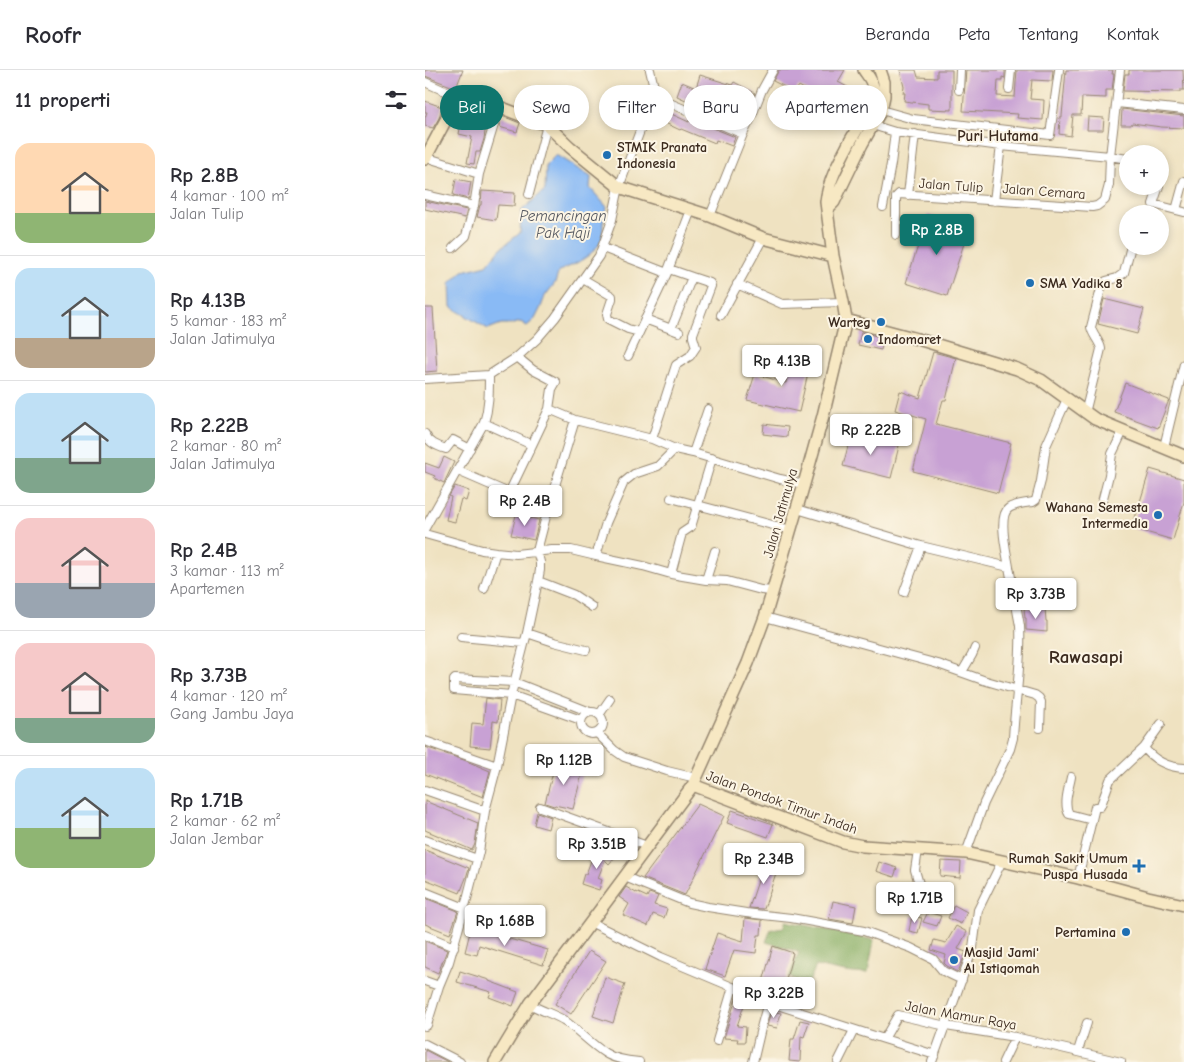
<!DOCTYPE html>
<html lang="id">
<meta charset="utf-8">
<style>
body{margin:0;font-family:"Comic Neue",sans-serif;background:#f7f7f7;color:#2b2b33;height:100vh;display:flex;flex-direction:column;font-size:19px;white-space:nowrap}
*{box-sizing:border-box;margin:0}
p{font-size:16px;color:#7c7c81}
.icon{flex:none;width:28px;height:28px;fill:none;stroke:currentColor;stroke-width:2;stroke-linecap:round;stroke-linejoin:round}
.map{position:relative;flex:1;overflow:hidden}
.drawer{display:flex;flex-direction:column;background:#fff;width:425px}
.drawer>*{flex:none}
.top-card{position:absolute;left:15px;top:15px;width:475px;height:45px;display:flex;gap:10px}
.tools{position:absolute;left:694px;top:75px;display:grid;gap:10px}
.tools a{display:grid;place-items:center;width:50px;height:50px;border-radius:50%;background:#fff;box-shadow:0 2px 8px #0003;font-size:25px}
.price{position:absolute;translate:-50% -42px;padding:0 11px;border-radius:5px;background:#fff;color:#222;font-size:16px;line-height:32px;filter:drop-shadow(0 1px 2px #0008)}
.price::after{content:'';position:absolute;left:50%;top:30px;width:15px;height:11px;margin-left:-8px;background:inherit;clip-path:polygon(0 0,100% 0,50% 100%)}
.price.selected{background:#0f766e;color:#fff}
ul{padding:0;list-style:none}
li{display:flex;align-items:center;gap:15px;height:125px;padding:0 15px}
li+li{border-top:1px solid #e1e1e2}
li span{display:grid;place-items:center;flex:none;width:140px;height:100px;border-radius:15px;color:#555}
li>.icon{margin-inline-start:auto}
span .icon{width:60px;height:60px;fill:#fffc;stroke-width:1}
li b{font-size:21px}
h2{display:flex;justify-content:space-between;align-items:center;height:60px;padding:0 15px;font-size:21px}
.pill{padding:0 18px;border-radius:22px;background:#fff;box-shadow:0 2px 8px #0003;font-size:18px;line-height:45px}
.pill.selected{background:#0f766e;color:#fff}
header{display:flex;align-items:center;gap:30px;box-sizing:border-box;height:70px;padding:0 25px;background:#fff;border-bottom:1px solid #e1e1e2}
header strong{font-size:24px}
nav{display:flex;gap:28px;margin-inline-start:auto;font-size:18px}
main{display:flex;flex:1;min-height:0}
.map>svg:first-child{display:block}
</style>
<header>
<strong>Roofr</strong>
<nav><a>Beranda</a><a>Peta</a><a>Tentang</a><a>Kontak</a></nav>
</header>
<main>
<section class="drawer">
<h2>11 properti<svg class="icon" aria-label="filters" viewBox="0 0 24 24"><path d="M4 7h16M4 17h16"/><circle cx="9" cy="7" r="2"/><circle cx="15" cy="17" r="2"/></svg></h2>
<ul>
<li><span style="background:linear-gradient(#ffd9b3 70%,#8fb573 0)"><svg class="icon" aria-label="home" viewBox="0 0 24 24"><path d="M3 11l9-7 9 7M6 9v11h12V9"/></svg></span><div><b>Rp 2.8B</b><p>4 kamar · 100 m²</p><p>Jalan Tulip</p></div></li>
<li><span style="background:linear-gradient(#bfe0f5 70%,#b9a48a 0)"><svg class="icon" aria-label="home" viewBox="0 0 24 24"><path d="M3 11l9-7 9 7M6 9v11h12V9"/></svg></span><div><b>Rp 4.13B</b><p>5 kamar · 183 m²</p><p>Jalan Jatimulya</p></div></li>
<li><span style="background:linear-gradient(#bfe0f5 65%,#7fa58c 0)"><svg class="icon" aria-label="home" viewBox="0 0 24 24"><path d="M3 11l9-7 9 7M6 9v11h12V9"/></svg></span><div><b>Rp 2.22B</b><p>2 kamar · 80 m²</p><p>Jalan Jatimulya</p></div></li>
<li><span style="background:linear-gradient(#f6c9c9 65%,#9aa5b1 0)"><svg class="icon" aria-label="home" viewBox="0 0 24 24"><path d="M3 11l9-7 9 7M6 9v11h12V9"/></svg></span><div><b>Rp 2.4B</b><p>3 kamar · 113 m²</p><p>Apartemen</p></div></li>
<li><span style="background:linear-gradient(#f6c9c9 75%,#7fa58c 0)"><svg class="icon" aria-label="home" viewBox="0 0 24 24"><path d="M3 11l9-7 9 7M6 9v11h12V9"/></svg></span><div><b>Rp 3.73B</b><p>4 kamar · 120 m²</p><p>Gang Jambu Jaya</p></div></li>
<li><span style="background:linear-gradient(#bfe0f5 60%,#8fb573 0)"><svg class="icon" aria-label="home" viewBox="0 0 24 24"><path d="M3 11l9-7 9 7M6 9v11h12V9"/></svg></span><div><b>Rp 1.71B</b><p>2 kamar · 62 m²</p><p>Jalan Jembar</p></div></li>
</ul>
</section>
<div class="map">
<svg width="759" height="992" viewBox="0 0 759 992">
<rect width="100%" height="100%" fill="#fcf5e5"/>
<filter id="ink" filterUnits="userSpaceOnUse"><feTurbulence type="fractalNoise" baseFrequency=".02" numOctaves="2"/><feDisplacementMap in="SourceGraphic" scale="10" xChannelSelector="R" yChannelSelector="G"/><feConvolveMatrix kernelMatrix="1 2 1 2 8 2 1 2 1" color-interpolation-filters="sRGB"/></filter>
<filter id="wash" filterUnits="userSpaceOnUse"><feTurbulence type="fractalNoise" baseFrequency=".0096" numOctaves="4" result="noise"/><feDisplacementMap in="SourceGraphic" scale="20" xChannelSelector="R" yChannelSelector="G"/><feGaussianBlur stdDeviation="1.12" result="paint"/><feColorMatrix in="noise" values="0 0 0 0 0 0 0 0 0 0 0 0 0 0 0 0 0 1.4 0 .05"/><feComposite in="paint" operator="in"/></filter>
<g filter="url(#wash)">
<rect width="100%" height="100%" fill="#efe2c1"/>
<!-- forest -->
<path fill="#87ad63" stroke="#616c40" d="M360 851 449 870 443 903C428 905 406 899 391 896L383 914 364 907 374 882 341 872 346 859 359 857Z"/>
<!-- water -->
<path fill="#89baf5" stroke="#62728a" d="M131 85 166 107 165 118 182 137C181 142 179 147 178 152 178 157 178 163 177 168 171 185 149 195 134 201L130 213 120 226 116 237 110 249 102 256 96 252 88 254H76L63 259 26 237 25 213 38 201 62 195 76 178 95 163 96 141 120 120 121 95Z"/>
<g id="blocks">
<!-- building -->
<path fill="#c8a1d4" d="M0 0H38L31 18 0 6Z
M354 0H420L413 12 430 21 419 41 423 43 418 55 392 42 398 30 374 16 370 22 348 11Z
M475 0H491L493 7 512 8V0H527V40L503 39V34L479 31 480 23H478L479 17Z
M541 0H580V8L577 7V10H573L572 26 590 27 592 0H628L627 11 607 10 605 29 619 30 618 50 592 48 593 44 538 41Z
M641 0H688L687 4H689L687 20H681V28L657 27 656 45H648L646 66 634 64 635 47H637V46Z
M704 0H758L759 20H755V22L698 21 700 4H704Z
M275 5 307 15 309 12 330 23 316 55 300 47V48L252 26 257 12 271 18Z
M0 31 17 37 14 48 8 58 0 56V48L2 42H0Z
M231 35 243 40 242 42 264 52V50L280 57 281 55 310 67 307 76 291 70 290 73 256 59 255 60 238 52 237 55 225 50Z
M697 39 759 46V58L736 57 707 53 706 55H696Z
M54 40 67 43 63 54 61 53 59 69 55 82H51L49 94 42 93 47 67 34 64 37 48 51 51Z
M77 46 95 53 92 62 74 57Z
M663 47 679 48 678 60H662Z
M31 109 46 112 43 129 28 125Z
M57 121 90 123 89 136 73 135 71 150 52 147 55 135H56Z
M0 131 42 140 40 148 0 139Z
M503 145 544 158 522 226 481 213Z
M679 229 719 239 712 264 673 254Z
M0 238H8L12 301 0 302Z
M436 262 459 268 456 280 433 275Z
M508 282 531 288 521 330H518L511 354 586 373 573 423 488 401 501 349 470 340 475 321 495 328Z
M366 286 386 290 374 342 322 330 330 304 361 313Z
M700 313 744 330 733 358 689 342Z
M339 354 363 357 362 367 338 364Z
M426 364 474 376 466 408 418 396Z
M19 387 29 392 19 413 9 408 10 406 0 402V393L14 398Z
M725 399 759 409V432L748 470 707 458Z
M30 416 44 421 41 431 36 429 30 452 21 450 26 427 24 426Z
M91 445 114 450 109 470 86 465Z
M599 538H620L621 551H622V562L601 560V548H600Z
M61 628 75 630 73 652 68 651 65 678 45 676 47 653 58 654Z
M0 677 39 690 65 701 58 727 0 704Z
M130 694 147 698 148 694 159 696 148 739 134 736 130 735 129 736 120 733Z
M0 731 53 753 50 774 47 780 0 760Z
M273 734 299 746 260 825 218 808Z
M307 740 348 754 343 767 302 753Z
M112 742 126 747 123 759 109 755Z
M179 778 190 787 184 794 180 790 173 808 177 810 174 820 156 814 159 804H161L167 788 169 789Z
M0 780 44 798 41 808 35 823 0 809Z
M340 790 354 794 339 839 324 838Z
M516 791 536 792 535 808 515 806Z
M454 792 472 798 469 807 451 801Z
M201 817 211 823V822L222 827 224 823 233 826 229 835 242 839 239 848 228 844 223 856 198 845 204 834 194 827Z
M0 828 33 841 25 864 0 854Z
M408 831 431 836 428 853 404 849Z
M529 835 542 842 536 854 523 848Z
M503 842 516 846 512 856 498 852Z
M487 846 497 848 493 863 484 861Z
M320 848 337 850 336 865H333L331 883 309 880 300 906 280 899 292 863 318 871Z
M531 856 542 862 533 879 541 882 533 902 522 896 519 893 521 885 506 880 509 870 521 873Z
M46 858 123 880 118 895 54 875 52 885 40 882Z
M0 871 22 880 13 903 0 897Z
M348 876 368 883 357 924 343 920 342 924 335 922Z
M164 881 181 891 146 944 130 934Z
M35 901 64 910V911L93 922 88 936 64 927 66 922 32 912Z
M180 907 200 914 188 953 168 946Z
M312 925 321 929 312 956 321 957 320 972H312L313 969 299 968Z
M346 941 356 943 352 958 342 956Z
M375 950 384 952 379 967 376 966 375 992 364 991 366 969H369Z
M0 980 23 992H0Z"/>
</g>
</g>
<g filter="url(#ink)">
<use href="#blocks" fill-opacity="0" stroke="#958670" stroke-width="1"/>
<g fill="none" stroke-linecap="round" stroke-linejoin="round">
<defs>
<path id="street" d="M0 12 33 27
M584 19 586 0
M534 20 535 0
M228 26 318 64
M692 33 759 40
M456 40 488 49 625 65 634 0
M444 54 470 62 576 76 685 86 702 89
M0 87 54 104
M734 116 728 134 759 142
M104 124 122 55
M0 125 49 136 54 104 74 38
M483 125 490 64
M569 131 576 76
M458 137 466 94 470 62
M751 140 759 111
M285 146 318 64 326 48 337 20 348 0
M471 165V127L474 124 667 137 672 136 680 130 684 115 685 86 695 0
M28 178 41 166 49 136
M178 178 242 203
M244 199 267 207 246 259
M158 209 187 226V229L182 244 183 249 203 259 214 262
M312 214 357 234 418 232
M296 245 338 168
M220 249 254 262
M203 286 242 203 266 140
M0 309 64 305 92 287 112 269 130 248 174 186 187 150 194 117 228 26 229 17 225 0
M124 339 150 350 227 369 250 379 268 383 283 339
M660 343 676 279C675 271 667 265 666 257L677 215 681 211 692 208 699 203 706 176
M59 353 107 375 124 339 127 319 131 312 108 300 92 287
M0 364C4 373 12 376 21 379L28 370 45 379
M227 369 251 295 265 286 271 277 268 267V264L286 216 285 213 267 207
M739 377 759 294
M268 383 355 409 379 414
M33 401 84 423 124 435 150 350
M84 423 107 375
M246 428 366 460
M677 432 684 405 687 384 698 361
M372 439 496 476 584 497 595 556C597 593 590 631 588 668L585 679 559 733 541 783
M0 458 59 353C64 337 64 322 64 305
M0 464 57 480 71 482 91 484 127 480H146L171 486 218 496 246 504 281 510 302 511 336 520 347 521
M171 486 181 453 199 412 209 404 233 396 250 379
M584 497C582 484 572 446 584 438 590 434 601 433 608 432L611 430 616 411 621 376 642 329
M246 504 257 463 266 457 287 388
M281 510 290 481
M113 511 149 525 167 537
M59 519 71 482
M479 522 496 476
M340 547 513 594 558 610 610 625 614 628 616 632 615 658
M102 563 129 572 161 580
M36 567 99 573
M537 602 547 585 550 578
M156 653a11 11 0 1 1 22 0a11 11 0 1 1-22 0Z
M174 645 185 629
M156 650 86 625 29 620V610L30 609 89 612 165 642
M172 663 189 680 199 687 242 701 271 708
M0 671 72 696
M719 678C730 691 742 697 759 698
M646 707C644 718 638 734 644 744L667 750
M0 720 60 741
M115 737 222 776
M0 770 52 789
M493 780 490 800 499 831V838
M200 807 264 833 283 837 321 843 366 848 439 861 486 878 508 889 518 901 537 910
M653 808 670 737H675L676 735 685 710 719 678 736 654
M0 822 40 838
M165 852 236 887 343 932 459 969 473 945 521 956 590 967 696 992
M0 865 29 877
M0 911 14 916
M105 934C116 941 129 944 140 951 154 961 166 974 180 983 189 989 203 991 214 992
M0 956 2 955 14 916 24 892 42 829 54 782 60 741 72 696 86 625 102 563 113 511 115 500V492L112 481 124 435
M459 969 510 985
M292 971 308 917
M0 974 35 992
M653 981 662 953
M328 992 337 954 343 932
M413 992 429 960
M507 992 548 878 553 840 577 791
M578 992 590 967"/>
<path id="secondary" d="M0 89 33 27 69 35 122 55 145 77 194 117 285 146 338 168 408 186
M402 139 409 132 437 74 456 40 459 26V12L455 0
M421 250 496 270 592 299 616 310 670 349 759 386
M268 715 418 772 438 776 541 783 653 808 723 827 759 835
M70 992 105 934 268 715 323 593 340 547 379 414 398 346 421 250 418 232 408 186 401 132C403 113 413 94 422 77 430 61 449 36 448 17 447 10 443 6 439 0"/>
</defs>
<!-- street casing -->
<use href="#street" stroke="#958670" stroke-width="10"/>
<!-- secondary casing -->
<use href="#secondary" stroke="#958670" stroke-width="14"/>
<!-- street -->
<use href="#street" stroke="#fff" stroke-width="8"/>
<!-- secondary -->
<use href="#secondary" stroke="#f7e8c3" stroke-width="11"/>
</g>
</g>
<!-- markers -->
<g fill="#1f6fb2" stroke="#fcf5e5" stroke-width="2">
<circle cx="182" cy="85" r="5"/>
<circle cx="605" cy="213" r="5"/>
<circle cx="456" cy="252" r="5"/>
<circle cx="443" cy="269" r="5"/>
<circle cx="733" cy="445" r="5"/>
<path d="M711.5 788.5h5v5h5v5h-5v5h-5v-5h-5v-5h5z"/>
<circle cx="701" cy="862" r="5"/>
<circle cx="529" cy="890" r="5"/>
</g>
<g text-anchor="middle" stroke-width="4" stroke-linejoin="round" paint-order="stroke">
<!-- poi labels -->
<g font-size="14" font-weight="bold" fill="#3b2a1e" stroke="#fcf5e5" text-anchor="start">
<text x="192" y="82">STMIK Pranata<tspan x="192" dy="16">Indonesia</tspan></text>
<text x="615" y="218">SMA Yadika 8</text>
<text x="446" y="257" text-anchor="end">Warteg</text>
<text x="453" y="274">Indomaret</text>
<text x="723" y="442" text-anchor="end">Wahana Semesta<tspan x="723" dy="16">Intermedia</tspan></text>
<text x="703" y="793" text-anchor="end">Rumah Sakit Umum<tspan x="703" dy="16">Puspa Husada</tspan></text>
<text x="691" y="867" text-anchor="end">Pertamina</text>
<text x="539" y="887">Masjid Jami'<tspan x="539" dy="16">Al Istiqomah</tspan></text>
</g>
<!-- street labels -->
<g font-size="14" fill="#3b2a1e" stroke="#fcf5e5">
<text transform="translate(526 115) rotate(4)" y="5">Jalan Tulip</text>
<text transform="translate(619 121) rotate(4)" y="5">Jalan Cemara</text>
<text transform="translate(355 443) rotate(-74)" y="5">Jalan Jatimulya</text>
<text transform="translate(357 732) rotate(20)" y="5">Jalan Pondok Timur Indah</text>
<text transform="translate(536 945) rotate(10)" y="5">Jalan Mamur Raya</text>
</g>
<!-- neighbourhood labels -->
<g font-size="15" font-weight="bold" fill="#3b2a1e" stroke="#fcf5e5">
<text x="573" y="71">Puri Hutama</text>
</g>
<!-- water labels -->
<g font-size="15" font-style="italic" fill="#52555e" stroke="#fcf5e5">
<text x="138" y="151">Pemancingan<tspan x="138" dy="17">Pak Haji</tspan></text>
</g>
<!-- district labels -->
<g font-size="19" font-weight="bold" fill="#3b2a1e" stroke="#fcf5e5">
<text x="661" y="593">Rawasapi</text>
</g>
</g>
</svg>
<div class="tools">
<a>+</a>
<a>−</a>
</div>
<b class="price selected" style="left:512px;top:186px">Rp 2.8B</b>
<b class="price" style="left:357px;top:317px">Rp 4.13B</b>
<b class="price" style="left:446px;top:386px">Rp 2.22B</b>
<b class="price" style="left:100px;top:457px">Rp 2.4B</b>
<b class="price" style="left:611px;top:550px">Rp 3.73B</b>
<b class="price" style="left:139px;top:716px">Rp 1.12B</b>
<b class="price" style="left:172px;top:800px">Rp 3.51B</b>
<b class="price" style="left:339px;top:815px">Rp 2.34B</b>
<b class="price" style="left:490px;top:854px">Rp 1.71B</b>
<b class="price" style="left:80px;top:877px">Rp 1.68B</b>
<b class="price" style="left:349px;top:949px">Rp 3.22B</b>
<div class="top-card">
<a class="pill selected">Beli</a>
<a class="pill">Sewa</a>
<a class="pill">Filter</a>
<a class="pill">Baru</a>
<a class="pill">Apartemen</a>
</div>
</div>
</main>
